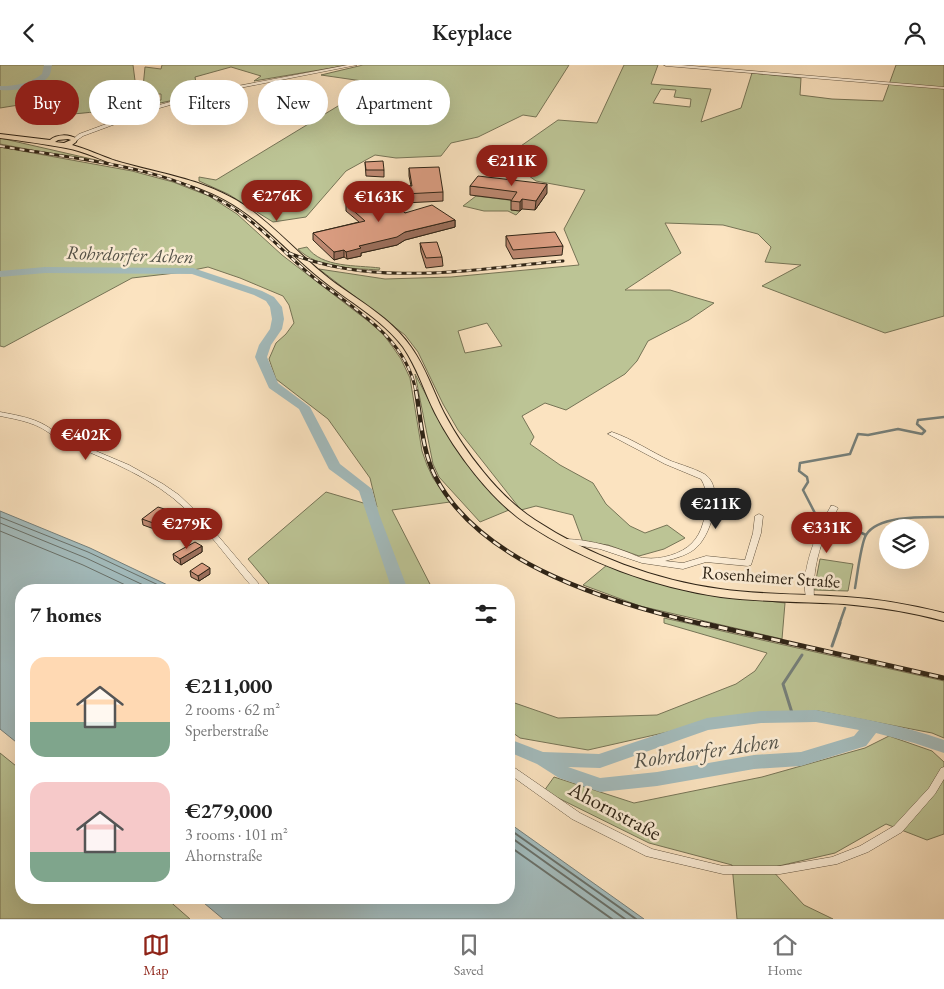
<!DOCTYPE html>
<meta charset="utf-8">
<style>
body{margin:0;font-family:"EB Garamond",serif;background:#f2f2f2;color:#222;height:100vh;display:flex;flex-direction:column;font-size:19px;white-space:nowrap}
*{box-sizing:border-box;margin:0}
p{font-size:16px;color:#767676}
.icon{flex:none;width:28px;height:28px;fill:none;stroke:currentColor;stroke-width:2;stroke-linecap:round;stroke-linejoin:round}
.map{position:relative;flex:1;overflow:hidden}
.drawer{position:absolute;left:15px;top:519px;width:500px;height:320px;display:flex;flex-direction:column;background:#fff;border-radius:20px;box-shadow:0 5px 20px #0002}
.drawer>*{flex:none}
.guide{position:absolute;left:15px;top:15px;width:500px;height:45px;display:flex;gap:10px}
.fabs{position:absolute;left:879px;top:454px;display:grid;gap:10px}
.fabs a{display:grid;place-items:center;width:50px;height:50px;border-radius:50%;background:#fff;box-shadow:0 5px 20px #0002;font-size:25px}
.price{position:absolute;translate:-50% -42px;padding:0 11px;border-radius:18px;background:#8f2418;color:#fff;font-size:16px;line-height:32px;filter:drop-shadow(0 1px 2px #0008)}
.price::after{content:'';position:absolute;left:50%;top:30px;width:15px;height:11px;margin-left:-8px;background:inherit;clip-path:polygon(0 0,100% 0,50% 100%)}
.price.on{background:#222;color:#fff}
ul{padding:0;list-style:none}
li{display:flex;align-items:center;gap:15px;height:125px;padding:0 15px}
li span{display:grid;place-items:center;flex:none;width:140px;height:100px;border-radius:15px;color:#555}
li>.icon{margin-inline-start:auto}
span .icon{width:60px;height:60px;fill:#fffc;stroke-width:1}
li b{font-size:21px}
h2{display:flex;justify-content:space-between;align-items:center;height:60px;padding:0 15px;font-size:21px}
.tag{padding:0 18px;border-radius:22px;background:#fff;box-shadow:0 5px 20px #0002;font-size:18px;line-height:45px}
.tag.on{background:#8f2418;color:#fff}
header{display:flex;justify-content:space-between;align-items:center;height:65px;padding:0 15px;background:#fff;font-size:22px;font-weight:600}
.tabs{display:flex;justify-content:space-around;align-items:center;height:70px;border-top:1px solid #e0e0e0;background:#fff;font-size:14px;color:#767676}
.tabs a{display:grid;justify-items:center;gap:2px}
.tabs .on{color:#8f2418}
.map>svg:first-child{display:block}
</style>
<header><svg class="icon" aria-label="back" viewBox="0 0 24 24"><path d="M15 5l-7 7 7 7"/></svg>Keyplace<svg class="icon" aria-label="person" viewBox="0 0 24 24"><circle cx="12" cy="8" r="4"/><path d="M4 21q1-7 8-7t8 7"/></svg></header>
<div class="map">
<svg width="944" height="854" viewBox="0 0 944 854">
<rect width="100%" height="100%" fill="#fbe3c0"/>
<filter id="stains"><feTurbulence type="fractalNoise" baseFrequency=".004" numOctaves="4"/><feColorMatrix values="0 0 0 0 .2 0 0 0 0 .09 0 0 0 0 .02 0 0 0 .5 -.17"/></filter>
<radialGradient id="worn" r=".72"><stop offset=".6" stop-color="#630" stop-opacity="0"/><stop offset="1" stop-color="#630" stop-opacity=".3"/></radialGradient>
<!-- green -->
<path fill="#bcc495" stroke="#767456" fill-rule="evenodd" d="M0 0H133L137 31 100 40 102 43H113L161 35V29H146L145 36 142 32 145 2 161 4 162 0H349L254 16 261 11 231 2 195 12 198 29C150 43 102 46 53 51L50 35 0 43Z
M363 0H569L536 52 523 50 478 72 451 78 441 91 396 93 375 90 346 106 306 152 273 157 228 129 199 116V112L216 115 376 18 321 10Z
M624 0H658L651 19 711 24 701 57 741 43 752 8 801 13 800 30 832 34 883 36 896 0H944V251L885 268 762 221 801 200 765 197 771 182 758 169 723 160 665 158 681 188 625 225H670L714 238 689 255 648 276 637 296 625 309 566 345 545 338 522 351 534 372 530 379 560 400 593 418 606 439 630 461 645 468 667 460 685 473 664 484 639 491 608 480 583 477 573 450 536 441 521 445 458 365 443 339 418 287 405 270 319 204 385 214 451 212 579 200 564 164 585 125 536 116 525 108 507 104 509 101 498 97 558 55 597 58ZM661 24 676 25 674 32 691 34 690 42 653 38ZM487 258 502 281 465 288 458 266Z
M0 73 144 106 0 79Z
M0 82 132 106 173 117 209 131 237 149 282 190 368 256 383 269 392 281 401 294 410 313 422 386 427 400 433 413 450 437 392 445 433 525H274L248 494 326 427 377 442 370 413 328 354 276 314 269 294 276 278 286 269 294 258 289 240 283 231 240 213 208 202 184 207 132 213 4 282 0 281Z
M476 131 517 136 511 145 520 146 516 150 508 146H484L463 141Z
M307 182C322 203 356 200 380 203L379 205C352 203 318 204 298 184Z
M415 309 442 360 509 445 480 457 439 412 433 399Z
M820 494 853 499 848 526 814 525Z
M607 500 660 518 692 527 785 538 782 574 640 541 583 520Z
M664 553 944 616V673L932 668 818 646 703 659 588 685 520 673 509 665V636L558 653 657 650 736 619 755 606 767 588 664 558Z
M889 671 932 686 944 697V769L927 775 886 759 835 788 770 803 804 840 833 854H737L732 800 649 778 544 726 554 712 634 738 762 712 865 683Z
M0 688 21 705V832L166 833 190 854H0Z"/>
<!-- water -->
<path fill="#a3bbbc" stroke="#757f7a" d="M0 446 90 483 178 525H21V681L0 664Z
M509 758 644 854H223L198 833 509 832Z"/>
<g fill="none" stroke-linecap="round" stroke-linejoin="round">
<!-- shore-far1 -->
<path stroke="#697069" stroke-width="1" d="M0 452 88 487 169 525
M0 458 86 493 154 525
M0 466 83 500 136 525"/>
<!-- shore -->
<path stroke="#697069" stroke-width="2" d="M509 764 636 854
M509 771 625 854
M509 781 612 854"/>
<!-- stream-far1 -->
<path stroke="#757f7a" stroke-width="2.5" d="M866 470 842 459 818 454 803 425 808 417 807 412 799 406 800 398 850 389 858 369 868 370 898 364 922 369 925 366 917 359 918 355 944 352
M855 523C857 512 861 478 866 470 878 450 924 452 944 452
M839 560 845 543"/>
<!-- stream -->
<path stroke="#757f7a" stroke-width="3" d="M832 581 840 558
M793 651 783 619 802 590"/>
<!-- river -->
<path fill="#a3bbbc" fill-rule="evenodd" d="M44 0H52C51 3 51 9 49 11 39 24 14 26 0 25V21C16 21 29 19 42 9Z
M45 202 193 203 262 226 274 232 282 242 284 254 282 264 271 280 267 292 278 318 310 342 340 399 372 424 379 449 408 525H392L359 426 329 404 299 344 269 323 255 292 259 280 270 264 272 254 270 242 266 236 254 230 192 209 45 208 0 212V206Z
M816 645C859 653 902 660 944 675V688L914 678 876 668 866 681 801 701 754 704 657 721 600 727 559 713 537 699 509 687V674L543 687 599 689 707 653 761 646ZM816 657 859 665 854 671 801 687 754 690 657 707 600 713 568 702 600 703 708 665 761 658Z"/>
<defs>
<path id="minor" d="M348 0H357L209 29 156 44 83 71 76 76 72 75 79 69 152 42 206 27Z
M664 0H681L944 22V24L666 1Z
M0 347C21 351 42 354 58 370L129 400 163 419 179 430 202 452 264 525H255C228 495 205 459 173 433 138 405 94 390 54 372 39 358 20 355 0 351Z
M612 367C633 374 651 387 671 396 679 399 702 406 707 411 724 426 711 469 697 482 689 490 676 493 665 496L683 498 706 491 745 495 753 468 755 451 759 449 763 451 761 468 751 500 748 501 706 497 683 504 642 498 600 484 564 478 563 476 564 474H567C586 475 605 479 624 486 631 488 638 493 645 493 660 495 682 489 692 478 697 473 701 466 703 458 708 444 709 427 701 414L665 399 610 370 608 369Z
M831 441H834L838 443C822 472 812 500 814 533L813 535H807C798 510 818 463 831 441Z
M509 700 512 701 580 748 652 784 723 801H780L832 792 860 781 894 761 929 723 941 703 944 702V714L935 729 902 767 868 787 837 799 780 809H723L646 791 572 754 509 709Z"/>
<path id="major" d="M0 69 50 75C57 69 69 69 77 74L76 77 72 80C87 84 101 91 116 96 160 109 205 114 244 140 276 162 301 192 331 215 359 236 391 253 411 282 426 303 433 326 444 348 464 386 499 432 535 455 590 491 655 515 720 524 762 530 804 529 846 532 879 534 912 540 944 548V556C911 547 878 542 844 539 803 537 762 537 721 532 653 522 585 497 527 459 491 435 455 387 435 348 424 326 417 302 403 282 382 254 348 236 321 214 293 192 270 164 240 144 204 119 162 112 120 101 102 96 85 86 66 83 45 79 22 76 0 73ZM68 74 71 75 64 78 55 77 58 75Z"/>
</defs>
<!-- minor casing -->
<use href="#minor" stroke="#625440" stroke-width="1"/>
<!-- major casing -->
<use href="#major" stroke="#2f2416" stroke-width="2"/>
<!-- minor -->
<use href="#minor" fill="#fcedd6" fill-rule="evenodd"/>
<!-- major -->
<use href="#major" fill="#fbe3c0" fill-rule="evenodd"/>
<defs>
<path id="rail-far2" d="M0 81C79 95 167 100 236 145 267 166 292 197 322 219 361 248 407 276 416 327
M289 188C377 223 472 204 563 196"/>
<path id="rail-far1" d="M416 326C421 354 422 385 435 411 481 501 615 539 706 560"/>
<path id="rail" d="M701 558 944 613"/>
</defs>
<!-- rail-far2 casing -->
<use href="#rail-far2" stroke="#2f2416" stroke-width="3"/>
<!-- rail-far1 casing -->
<use href="#rail-far1" stroke="#2f2416" stroke-width="4.5"/>
<!-- rail casing -->
<use href="#rail" stroke="#2f2416" stroke-width="5"/>
<!-- rail-far2 -->
<use href="#rail-far2" stroke="#fcedd6" stroke-width="2" stroke-dasharray="5" stroke-linecap="butt"/>
<!-- rail-far1 -->
<use href="#rail-far1" stroke="#fcedd6" stroke-width="2.5" stroke-dasharray="8" stroke-linecap="butt"/>
<!-- rail -->
<use href="#rail" stroke="#fcedd6" stroke-width="3" stroke-dasharray="9" stroke-linecap="butt"/>
</g>
<!-- wall -->
<path fill="#be8972" stroke="#2f2416" d="M365 97 384 105V112L366 111Z
M409 103 443 127V136L405 138 404 121H411L409 111Z
M470 121 547 128 535 145 522 144 520 146 511 145V135L470 130Z
M384 130 405 148 455 155V162L405 175 397 180 361 188V191L347 194 344 192 334 195 313 175V168L359 157 346 146V139Z
M506 171 563 181 562 190 513 194 506 181Z
M420 178 442 192 443 201 426 203 421 187Z
M172 452 157 465 143 460 142 454Z
M202 481V487L181 500 174 495 173 489Z
M190 506 210 509 199 516 191 512Z"/>
<!-- shaded-wall -->
<path fill="#9b6f5c" stroke="#2f2416" d="M547 119V128L535 145 536 136Z
M522 134V144L520 146V137Z
M455 155V162L405 175 397 180 361 188V191L347 194 346 187 359 181 405 167Z
M344 185V192L334 195V187Z
M171 446 172 452 157 465 156 459Z
M202 481V487L181 500 180 494Z
M210 503V509L199 516 198 511Z"/>
<!-- building -->
<path fill="#dd9f84" stroke="#2f2416" d="M383 96 384 105H366L365 97Z
M439 102 443 127 404 129V121H412L409 103Z
M478 111 547 119 536 136 522 134 520 137 511 136 517 127 470 121Z
M372 124H384V130L405 148 432 140 455 155 405 167 397 172 359 181 361 183 346 187 344 185 334 187 313 168 365 156 346 139 372 133Z
M555 167 563 181 513 185 506 171Z
M437 177 442 192 426 193 420 178Z
M158 442 171 446 156 459 142 454Z
M195 477 202 481 180 494 173 489Z
M202 498 210 503 198 511 190 506Z"/>
<g text-anchor="middle" stroke-width="5" stroke-linejoin="round" paint-order="stroke">
<!-- street labels -->
<g font-size="18" fill="#2f2416" stroke="#fcedd6">
<text transform="translate(771 512) rotate(4)" y="6">Rosenheimer Straße</text>
</g>
<!-- water labels -->
<g font-size="19" font-style="italic" fill="#525148" stroke="#fcedd6">
<text transform="translate(130 189) rotate(2)" y="7">Rohrdorfer Achen</text>
</g>
<!-- near-street labels -->
<g font-size="21" fill="#2f2416" stroke="#fcedd6">
<text transform="translate(615 746) rotate(28)" y="7">Ahornstraße</text>
</g>
<!-- near-water labels -->
<g font-size="22" font-style="italic" fill="#525148" stroke="#fcedd6">
<text transform="translate(706 685) rotate(-8)" y="8">Rohrdorfer Achen</text>
</g>
</g>
<rect width="100%" height="100%" filter="url(#stains)"/>
<rect width="100%" height="100%" fill="url(#worn)"/>
</svg>
<div class="fabs">
<a><svg class="icon" aria-label="layers" viewBox="0 0 24 24"><path d="M12 4l9 5-9 5-9-5zM3 14l9 5 9-5"/></svg></a>
</div>
<b class="price" style="left:512px;top:122px">€211K</b>
<b class="price" style="left:277px;top:157px">€276K</b>
<b class="price" style="left:379px;top:158px">€163K</b>
<b class="price" style="left:86px;top:396px">€402K</b>
<b class="price on" style="left:716px;top:465px">€211K</b>
<b class="price" style="left:187px;top:485px">€279K</b>
<b class="price" style="left:827px;top:489px">€331K</b>
<div class="guide">
<a class="tag on">Buy</a>
<a class="tag">Rent</a>
<a class="tag">Filters</a>
<a class="tag">New</a>
<a class="tag">Apartment</a>
</div>
<section class="drawer">
<h2>7 homes<svg class="icon" aria-label="filters" viewBox="0 0 24 24"><path d="M4 7h16M4 17h16"/><circle cx="9" cy="7" r="2"/><circle cx="15" cy="17" r="2"/></svg></h2>
<ul>
<li><span style="background:linear-gradient(#ffd9b3 65%,#7fa58c 0)"><svg class="icon" aria-label="home" viewBox="0 0 24 24"><path d="M3 11l9-7 9 7M6 9v11h12V9"/></svg></span><div><b>€211,000</b><p>2 rooms · 62 m²</p><p>Sperberstraße</p></div></li>
<li><span style="background:linear-gradient(#f6c9c9 70%,#7fa58c 0)"><svg class="icon" aria-label="home" viewBox="0 0 24 24"><path d="M3 11l9-7 9 7M6 9v11h12V9"/></svg></span><div><b>€279,000</b><p>3 rooms · 101 m²</p><p>Ahornstraße</p></div></li>
</ul>
</section>
</div>
<nav class="tabs">
<a class="on"><svg class="icon" aria-label="map" viewBox="0 0 24 24"><path d="M3 6l6-2 6 2 6-2v14l-6 2-6-2-6 2zM9 4v14M15 6v14"/></svg>Map</a>
<a><svg class="icon" aria-label="saved" viewBox="0 0 24 24"><path d="M7 4h10v16l-5-4-5 4z"/></svg>Saved</a>
<a><svg class="icon" aria-label="home" viewBox="0 0 24 24"><path d="M3 11l9-7 9 7M6 9v11h12V9"/></svg>Home</a>
</nav>
